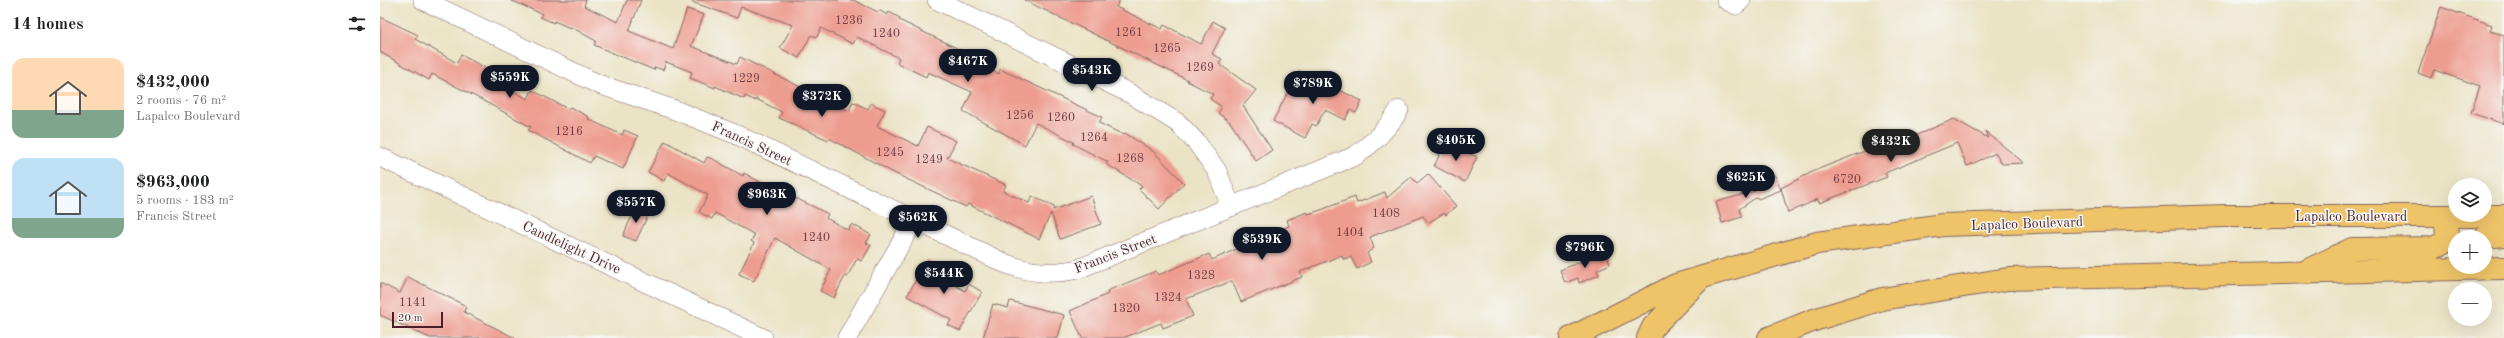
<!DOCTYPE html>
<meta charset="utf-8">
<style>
body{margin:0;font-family:"Old Standard TT",serif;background:#f2f2f2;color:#202124;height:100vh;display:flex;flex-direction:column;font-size:15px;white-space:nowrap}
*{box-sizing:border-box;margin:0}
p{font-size:13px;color:#757577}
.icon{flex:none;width:22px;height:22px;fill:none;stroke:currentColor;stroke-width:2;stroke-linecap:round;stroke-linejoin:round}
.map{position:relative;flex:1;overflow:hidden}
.drawer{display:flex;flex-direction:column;background:#fff;width:380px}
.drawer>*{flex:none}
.tools{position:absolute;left:2068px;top:178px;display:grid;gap:8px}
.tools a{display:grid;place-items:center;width:44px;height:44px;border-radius:50%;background:#fff;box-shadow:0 4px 16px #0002;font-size:20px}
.scale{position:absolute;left:12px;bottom:10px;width:51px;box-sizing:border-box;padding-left:4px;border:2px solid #4a1f2b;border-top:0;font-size:11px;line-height:14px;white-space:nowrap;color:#4a1f2b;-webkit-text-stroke:3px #f6f6f2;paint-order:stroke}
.price{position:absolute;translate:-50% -34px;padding:0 9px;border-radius:14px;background:#111827;color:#fff;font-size:13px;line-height:26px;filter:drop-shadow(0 1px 2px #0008)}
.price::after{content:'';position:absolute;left:50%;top:24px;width:12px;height:9px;margin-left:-6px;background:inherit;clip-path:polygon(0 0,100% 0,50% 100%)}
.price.selected{background:#222;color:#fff}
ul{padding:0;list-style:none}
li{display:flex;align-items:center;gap:12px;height:100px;padding:0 12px}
li span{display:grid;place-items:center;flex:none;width:112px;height:80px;border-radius:12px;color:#555}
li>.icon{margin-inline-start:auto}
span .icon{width:48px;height:48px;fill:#fffc;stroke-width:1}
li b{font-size:17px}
h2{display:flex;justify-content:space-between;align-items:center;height:48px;padding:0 12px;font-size:17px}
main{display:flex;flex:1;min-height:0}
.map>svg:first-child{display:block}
</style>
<main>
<section class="drawer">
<h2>14 homes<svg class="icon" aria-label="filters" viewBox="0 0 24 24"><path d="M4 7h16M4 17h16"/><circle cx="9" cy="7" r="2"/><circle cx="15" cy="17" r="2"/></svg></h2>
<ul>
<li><span style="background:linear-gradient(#ffd9b3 65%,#7fa58c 0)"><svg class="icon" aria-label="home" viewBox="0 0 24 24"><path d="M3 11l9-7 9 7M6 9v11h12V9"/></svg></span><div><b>$432,000</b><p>2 rooms · 76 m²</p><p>Lapalco Boulevard</p></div></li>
<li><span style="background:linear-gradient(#bfe0f5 75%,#7fa58c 0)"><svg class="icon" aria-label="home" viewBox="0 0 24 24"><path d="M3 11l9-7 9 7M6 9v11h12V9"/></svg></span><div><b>$963,000</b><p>5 rooms · 183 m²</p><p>Francis Street</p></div></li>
</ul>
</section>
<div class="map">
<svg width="2124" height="338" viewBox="0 0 2124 338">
<rect width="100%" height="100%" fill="#f6f6f2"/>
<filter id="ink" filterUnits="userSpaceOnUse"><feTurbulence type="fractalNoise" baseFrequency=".025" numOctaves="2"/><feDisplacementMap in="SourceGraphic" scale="8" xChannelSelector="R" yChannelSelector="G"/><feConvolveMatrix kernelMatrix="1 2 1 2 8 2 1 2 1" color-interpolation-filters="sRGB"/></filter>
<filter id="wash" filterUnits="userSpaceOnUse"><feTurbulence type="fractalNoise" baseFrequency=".012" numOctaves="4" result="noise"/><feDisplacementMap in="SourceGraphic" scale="16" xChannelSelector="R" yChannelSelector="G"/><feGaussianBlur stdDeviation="0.9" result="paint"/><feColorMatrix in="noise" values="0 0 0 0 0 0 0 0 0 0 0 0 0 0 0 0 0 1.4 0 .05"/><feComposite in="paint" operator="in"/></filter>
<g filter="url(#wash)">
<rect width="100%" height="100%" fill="#ebe3c5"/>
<g id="blocks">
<!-- building -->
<path fill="#ee9c90" d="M130 0H206L204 6 238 22 247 0H261L249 31 293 49 307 9 324 15 311 46 357 64 360 57 469 111 473 102 488 109 491 103 505 110 497 126 538 146 547 127 576 141 567 158 626 185 623 191 649 203 652 196 674 207 673 210 711 196 721 224 680 239 671 213 659 239 588 204 586 207 516 174 449 138 448 140 413 124 399 118 402 112 376 99V101L365 96 364 99 335 86V88L310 78 312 72 286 62 283 70 275 67 274 70 228 51 214 45 216 41 191 27 190 28 174 21V23L160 17 162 14Z
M313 0H473L498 12 499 10 507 15 509 12 520 18 519 20 597 58 595 62 619 74 620 69 722 117 719 123 744 135 745 133 773 151 804 183 779 209 759 189 762 186 726 164 728 162 693 144 694 142 656 123 645 145 583 111 592 92 548 72 546 77 517 63 519 58 477 37 473 44 441 28 437 37 431 35 419 58 400 48 413 25 361 7 357 18 312 2Z
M644 0H740L736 7 782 29 784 25 821 44 833 21 845 28 832 54 842 59 839 64 876 90 863 106 892 150 876 161 850 122 838 113 842 107 830 99 833 94 807 81 808 80Z
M2061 7 2112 25 2110 31 2124 35V124L2091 113 2100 86 2054 70 2051 78 2038 73Z
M0 17 38 35 35 39 77 63 81 55 113 72 109 78 148 99 152 90 188 109 190 107 209 117 208 119 242 135 244 130 258 136 243 169 214 156 210 163 148 130 151 127 102 100 52 74 49 80 0 52Z
M919 71 937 82 938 80 982 101 976 113 970 110 965 120 945 110 936 126 932 124 925 138 893 121Z
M1574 119 1608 138 1605 131 1644 163 1622 164 1616 153 1587 166 1577 143 1505 173 1507 177 1439 203 1438 199 1408 213 1401 188 1436 170 1495 147 1497 152Z
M285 141 324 163 327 157 333 159 363 176 364 173 398 192 406 196 407 194 434 207 448 214 446 218 468 230 472 224 491 235 486 243 491 245 482 261 477 259 467 277 465 276 454 298 440 291 451 270 395 238 374 281 359 274 374 243 371 241 375 235 335 213 332 219 319 212 328 195 288 173 284 181 268 172Z
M1066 142 1097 157 1085 182 1054 166Z
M1048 174 1076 206 1066 215 1064 213 1048 223 1043 216 990 237 994 248 987 253 991 262 977 269 971 257 963 259 962 255 920 272 922 277 861 302 852 281 806 299 813 316 783 328 781 323 743 338H702L690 311 728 294 727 291 776 271 778 275 829 254 832 260 909 226 907 220 927 212 928 214 938 211 975 197 977 203 1005 192 1007 198 1031 177 1037 183Z
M1395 175 1401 190 1378 199 1377 197 1359 209 1362 217 1342 223 1336 202 1375 191 1372 184Z
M256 207 269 213 256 241 243 236Z
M1225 252 1230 264 1217 270 1219 275 1199 283 1198 278 1185 283 1180 270Z
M547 260 567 271 563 278 585 291 589 284 602 292 580 331 568 325 571 320 527 296Z
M28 277 86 306 84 312 135 338H50L0 315V283L20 293Z
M630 301 684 315 678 338H603L613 304 628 308Z"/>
</g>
</g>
<g filter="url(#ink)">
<use href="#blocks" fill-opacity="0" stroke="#826461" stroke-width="1"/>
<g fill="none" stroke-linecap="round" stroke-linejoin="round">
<defs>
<path id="minor" d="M43 0 218 84 295 110 355 134 624 263C650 273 671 275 698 269L975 156C993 143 1007 130 1019 110
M557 0 749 93 798 123 817 143 837 171 851 207
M1346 0 1356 5 1361 0
M0 157 383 338
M467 338 534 220"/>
<path id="major" d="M2105 237 2124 235
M1928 270 1972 249 2053 248 2064 243 2067 235 2065 216
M1191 338 1296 285 1437 243 1563 225 1845 216H2124
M1268 338 1273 327 1319 280
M1389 338 1434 320 1502 299 1628 279 2124 268"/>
</defs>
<!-- minor casing -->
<use href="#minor" stroke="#826461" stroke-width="20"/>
<!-- major casing -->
<use href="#major" stroke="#826461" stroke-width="24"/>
<!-- minor -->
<use href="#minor" stroke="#fff" stroke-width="19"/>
<!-- major -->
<use href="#major" stroke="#efc469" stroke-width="22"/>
</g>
</g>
<g text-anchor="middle" stroke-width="3" stroke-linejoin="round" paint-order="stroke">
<!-- number labels -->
<g font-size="12" fill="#733e44">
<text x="469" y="24">1236</text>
<text x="749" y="36">1261</text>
<text x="506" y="37">1240</text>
<text x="787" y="52">1265</text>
<text x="820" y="71">1269</text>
<text x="366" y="82">1229</text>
<text x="640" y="119">1256</text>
<text x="681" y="121">1260</text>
<text x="189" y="135">1216</text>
<text x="714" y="141">1264</text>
<text x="510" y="156">1245</text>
<text x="750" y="162">1268</text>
<text x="549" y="163">1249</text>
<text x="1467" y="183">6720</text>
<text x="1006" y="217">1408</text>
<text x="970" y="236">1404</text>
<text x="436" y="241">1240</text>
<text x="821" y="279">1328</text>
<text x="788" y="301">1324</text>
<text x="33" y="306">1141</text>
<text x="746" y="312">1320</text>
</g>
<!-- street labels -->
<g font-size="14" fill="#4a1f2b" stroke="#f6f6f2">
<text transform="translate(372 143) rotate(25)" y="5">Francis Street</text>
<text x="1971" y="221">Lapalco Boulevard</text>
<text transform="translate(1647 223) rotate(-2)" y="5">Lapalco Boulevard</text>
<text transform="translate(192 247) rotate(25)" y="5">Candlelight Drive</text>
<text transform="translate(735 253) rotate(-21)" y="5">Francis Street</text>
</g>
</g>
</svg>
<div class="tools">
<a><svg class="icon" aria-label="layers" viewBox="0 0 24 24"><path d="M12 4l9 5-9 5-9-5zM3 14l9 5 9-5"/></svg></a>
<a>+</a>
<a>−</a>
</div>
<div class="scale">20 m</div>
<b class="price" style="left:588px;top:83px">$467K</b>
<b class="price" style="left:712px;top:92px">$543K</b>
<b class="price" style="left:130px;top:99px">$559K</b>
<b class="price" style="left:933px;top:105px">$789K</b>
<b class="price" style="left:442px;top:118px">$372K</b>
<b class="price" style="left:1076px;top:162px">$405K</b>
<b class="price selected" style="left:1511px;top:163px">$432K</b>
<b class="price" style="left:1366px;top:199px">$625K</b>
<b class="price" style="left:387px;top:216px">$963K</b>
<b class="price" style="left:256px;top:224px">$557K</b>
<b class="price" style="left:538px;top:239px">$562K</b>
<b class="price" style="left:882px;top:261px">$539K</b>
<b class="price" style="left:1205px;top:269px">$796K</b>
<b class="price" style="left:564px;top:295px">$544K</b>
</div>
</main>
